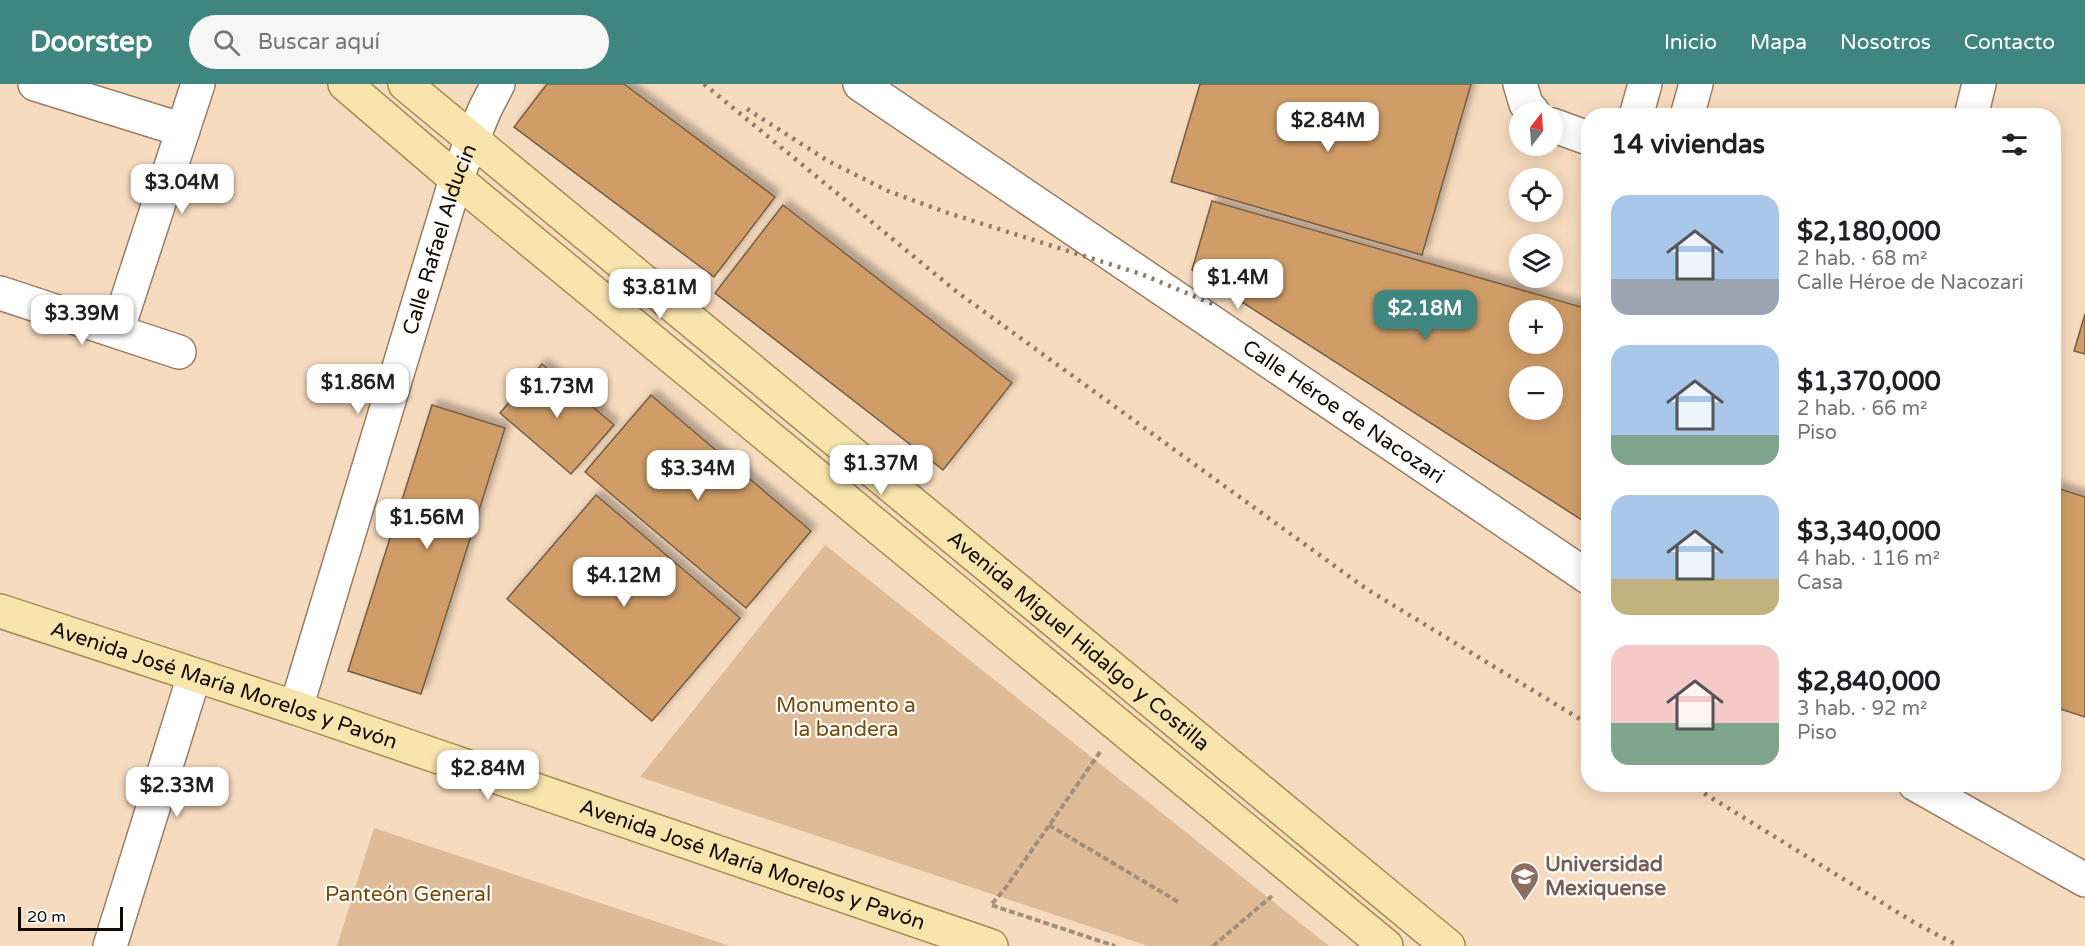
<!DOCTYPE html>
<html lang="es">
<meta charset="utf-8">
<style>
body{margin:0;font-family:"Varela Round",sans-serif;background:#f6f6f6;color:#202124;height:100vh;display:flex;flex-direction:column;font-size:22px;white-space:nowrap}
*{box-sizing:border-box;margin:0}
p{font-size:20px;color:#757577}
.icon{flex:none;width:33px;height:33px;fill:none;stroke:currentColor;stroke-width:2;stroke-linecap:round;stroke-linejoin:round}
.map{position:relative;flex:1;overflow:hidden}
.panel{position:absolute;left:1581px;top:24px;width:480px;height:684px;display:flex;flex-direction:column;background:#fff;border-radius:24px;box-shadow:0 3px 15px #0003}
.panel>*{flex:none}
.needle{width:39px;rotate:17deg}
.fabs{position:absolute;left:1509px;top:18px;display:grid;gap:12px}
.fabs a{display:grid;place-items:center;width:54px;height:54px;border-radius:50%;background:#fff;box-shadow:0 3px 15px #0003;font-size:30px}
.scale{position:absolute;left:18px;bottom:15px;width:105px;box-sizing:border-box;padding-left:6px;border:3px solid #130a03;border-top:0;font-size:16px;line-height:21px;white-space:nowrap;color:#130a03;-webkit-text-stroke:4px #fff;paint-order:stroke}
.price{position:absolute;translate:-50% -51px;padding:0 14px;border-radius:12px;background:#fff;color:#222;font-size:20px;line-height:39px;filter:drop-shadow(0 2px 3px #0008)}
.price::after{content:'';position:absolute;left:50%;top:36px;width:18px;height:14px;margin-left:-9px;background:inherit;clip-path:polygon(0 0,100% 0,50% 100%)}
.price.selected{background:#408680;color:#fff}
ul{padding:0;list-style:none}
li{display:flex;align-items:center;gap:18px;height:150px;padding:0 30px}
li span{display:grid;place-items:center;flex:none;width:168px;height:120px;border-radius:18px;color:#555}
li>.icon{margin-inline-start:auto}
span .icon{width:72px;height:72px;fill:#fffc;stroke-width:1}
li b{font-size:26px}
h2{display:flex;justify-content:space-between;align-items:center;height:72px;padding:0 30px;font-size:26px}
header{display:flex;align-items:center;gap:36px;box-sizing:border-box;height:84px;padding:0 30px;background:#408680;color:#fff}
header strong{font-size:28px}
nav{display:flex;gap:33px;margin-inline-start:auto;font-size:21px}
.search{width:420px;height:54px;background:#f6f6f6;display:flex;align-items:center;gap:15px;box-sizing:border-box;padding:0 21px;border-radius:33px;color:#757577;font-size:22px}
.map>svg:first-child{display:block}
</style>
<header>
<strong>Doorstep</strong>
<div class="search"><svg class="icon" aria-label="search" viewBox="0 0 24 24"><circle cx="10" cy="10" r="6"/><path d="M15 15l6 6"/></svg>Buscar aquí</div>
<nav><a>Inicio</a><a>Mapa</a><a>Nosotros</a><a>Contacto</a></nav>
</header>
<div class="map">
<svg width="2085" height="862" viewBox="0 0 2085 862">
<defs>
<filter id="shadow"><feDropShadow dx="5.5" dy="-5.5" stdDeviation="3" flood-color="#0004"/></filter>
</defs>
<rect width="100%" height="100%" fill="#f7dbbf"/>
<!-- green -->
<path fill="#dfbb98" d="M825 461 1329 862H1148L640 693Z
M374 744 730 862H337Z"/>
<!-- building -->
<path fill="#d09d68" stroke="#765d44" stroke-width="1.5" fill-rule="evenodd" filter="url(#shadow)" d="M547 0H624L775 113 714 193 514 43Z
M1200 0H1471L1422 171 1171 98Z
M1212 117 1588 225V440L1192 186ZM1520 226H1552V260H1520ZM1520 292H1552V326H1520Z
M783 121 1012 299 943 386 715 209Z
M2085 230V270L2074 267Z
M542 280 614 341 571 390 500 329Z
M651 311 811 447 746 524 585 388Z
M432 321 505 344 421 610 348 587Z
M2054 403 2085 413V633L2054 623Z
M596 411 740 534 652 637 507 515Z"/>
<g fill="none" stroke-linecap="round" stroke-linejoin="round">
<defs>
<g id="minor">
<path d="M35 0 183 46"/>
<path id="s1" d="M860 0 1588 493"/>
<path d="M1520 0 1526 20 1533 28"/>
<path d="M1636 32 1645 0"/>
<path d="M1687 32 1696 0"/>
<path d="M1971 32 1979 0"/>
<path d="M1552 41 1588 54"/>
<path d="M0 209 179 268"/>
<path d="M117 247 198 0"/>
<path id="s2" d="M296 624 456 95 485 25 498 0"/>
<path d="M1915 700 2085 796"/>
<path d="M110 862 194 592"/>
</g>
<g id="major">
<path d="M345 0 456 95 1386 862"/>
<path id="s3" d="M405 0 1448 862"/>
<path id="s4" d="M0 527 296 624 991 862"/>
</g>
</defs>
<!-- minor casing -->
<use href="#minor" stroke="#987e64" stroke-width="36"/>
<!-- major casing -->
<use href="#major" stroke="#a58c4e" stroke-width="36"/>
<!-- path -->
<path stroke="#a48f7b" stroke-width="4" stroke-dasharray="6 3" stroke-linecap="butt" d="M1100 668 1007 802 991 821 1115 862
M1049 741 1180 819
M1213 862 1272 812"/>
<!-- minor -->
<use href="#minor" stroke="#fff" stroke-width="33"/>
<!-- major -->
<use href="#major" stroke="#f8e4ad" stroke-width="33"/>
<!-- rail -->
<path stroke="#8f7b69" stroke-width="4.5" stroke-dasharray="3 6" stroke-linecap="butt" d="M704 0 957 208 1365 504 1588 640
M747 25 828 77 888 107 945 128 1141 190 1213 220
M1689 700 1915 839 1959 862"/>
</g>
<!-- icons -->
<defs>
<symbol id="university-pin" viewBox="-11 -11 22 30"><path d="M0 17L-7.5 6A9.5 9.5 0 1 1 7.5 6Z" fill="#8d6e63" stroke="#fff"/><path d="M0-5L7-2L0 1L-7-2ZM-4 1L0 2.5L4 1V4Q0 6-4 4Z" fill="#fff"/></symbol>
</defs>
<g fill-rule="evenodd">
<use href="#university-pin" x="1508" y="776" width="33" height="45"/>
</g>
<g text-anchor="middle" stroke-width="4.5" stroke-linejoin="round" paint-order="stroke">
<!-- street labels -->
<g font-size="21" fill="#130a03" stroke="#fff">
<text dy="7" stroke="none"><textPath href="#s2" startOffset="490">Calle Rafael Alducin</textPath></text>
<text dy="7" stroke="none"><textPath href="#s1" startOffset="584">Calle Héroe de Nacozari</textPath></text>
<text dy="7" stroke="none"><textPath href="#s3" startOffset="874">Avenida Miguel Hidalgo y Costilla</textPath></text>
<text dy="7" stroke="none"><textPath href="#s4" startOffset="236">Avenida José María Morelos y Pavón</textPath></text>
<text dy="7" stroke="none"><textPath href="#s4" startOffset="794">Avenida José María Morelos y Pavón</textPath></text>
</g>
<!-- park labels -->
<g font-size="21" fill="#7a4a07" stroke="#fff">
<text x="846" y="628">Monumento a<tspan x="846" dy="24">la bandera</tspan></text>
<text x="408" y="817">Panteón General</text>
</g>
<!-- education labels -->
<g font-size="21" font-weight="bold" fill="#785e54" stroke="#fff" text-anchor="start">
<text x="1545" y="787">Universidad<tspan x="1545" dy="24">Mexiquense</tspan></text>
</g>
</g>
</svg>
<div class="fabs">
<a><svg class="needle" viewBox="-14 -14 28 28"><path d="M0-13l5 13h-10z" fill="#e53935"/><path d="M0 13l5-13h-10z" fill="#757577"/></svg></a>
<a><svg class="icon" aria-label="locate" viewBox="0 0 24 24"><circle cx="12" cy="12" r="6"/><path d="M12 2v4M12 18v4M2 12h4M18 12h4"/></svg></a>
<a><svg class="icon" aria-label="layers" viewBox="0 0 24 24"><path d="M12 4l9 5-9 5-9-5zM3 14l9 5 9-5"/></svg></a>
<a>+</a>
<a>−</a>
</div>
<div class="scale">20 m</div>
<b class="price" style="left:1328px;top:69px">$2.84M</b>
<b class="price" style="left:182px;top:131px">$3.04M</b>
<b class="price" style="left:1238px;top:226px">$1.4M</b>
<b class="price" style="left:660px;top:236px">$3.81M</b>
<b class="price selected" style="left:1425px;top:257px">$2.18M</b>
<b class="price" style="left:82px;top:262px">$3.39M</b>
<b class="price" style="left:358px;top:331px">$1.86M</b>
<b class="price" style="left:557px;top:335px">$1.73M</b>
<b class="price" style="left:881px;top:412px">$1.37M</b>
<b class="price" style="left:698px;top:417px">$3.34M</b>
<b class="price" style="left:427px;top:466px">$1.56M</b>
<b class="price" style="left:624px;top:524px">$4.12M</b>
<b class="price" style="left:488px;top:717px">$2.84M</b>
<b class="price" style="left:177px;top:734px">$2.33M</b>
<section class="panel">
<h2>14 viviendas<svg class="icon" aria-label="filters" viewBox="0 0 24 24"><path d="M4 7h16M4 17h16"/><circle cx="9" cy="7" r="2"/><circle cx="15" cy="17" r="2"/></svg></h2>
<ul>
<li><span style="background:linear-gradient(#a9c7e8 70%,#9aa5b1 0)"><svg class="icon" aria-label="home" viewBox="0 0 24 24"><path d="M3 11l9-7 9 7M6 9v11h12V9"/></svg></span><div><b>$2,180,000</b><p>2 hab. · 68 m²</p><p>Calle Héroe de Nacozari</p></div></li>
<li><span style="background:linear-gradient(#a9c7e8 75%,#7fa58c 0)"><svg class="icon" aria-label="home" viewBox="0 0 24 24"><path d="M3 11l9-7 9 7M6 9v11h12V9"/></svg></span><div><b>$1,370,000</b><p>2 hab. · 66 m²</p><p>Piso</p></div></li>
<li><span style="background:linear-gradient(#a9c7e8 70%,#c2b280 0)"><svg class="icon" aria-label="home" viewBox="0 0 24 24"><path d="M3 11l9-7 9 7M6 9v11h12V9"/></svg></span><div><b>$3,340,000</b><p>4 hab. · 116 m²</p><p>Casa</p></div></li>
<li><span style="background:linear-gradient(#f6c9c9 65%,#7fa58c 0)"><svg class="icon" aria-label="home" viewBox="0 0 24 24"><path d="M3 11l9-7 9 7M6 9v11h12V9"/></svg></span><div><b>$2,840,000</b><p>3 hab. · 92 m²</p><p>Piso</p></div></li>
</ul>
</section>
</div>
